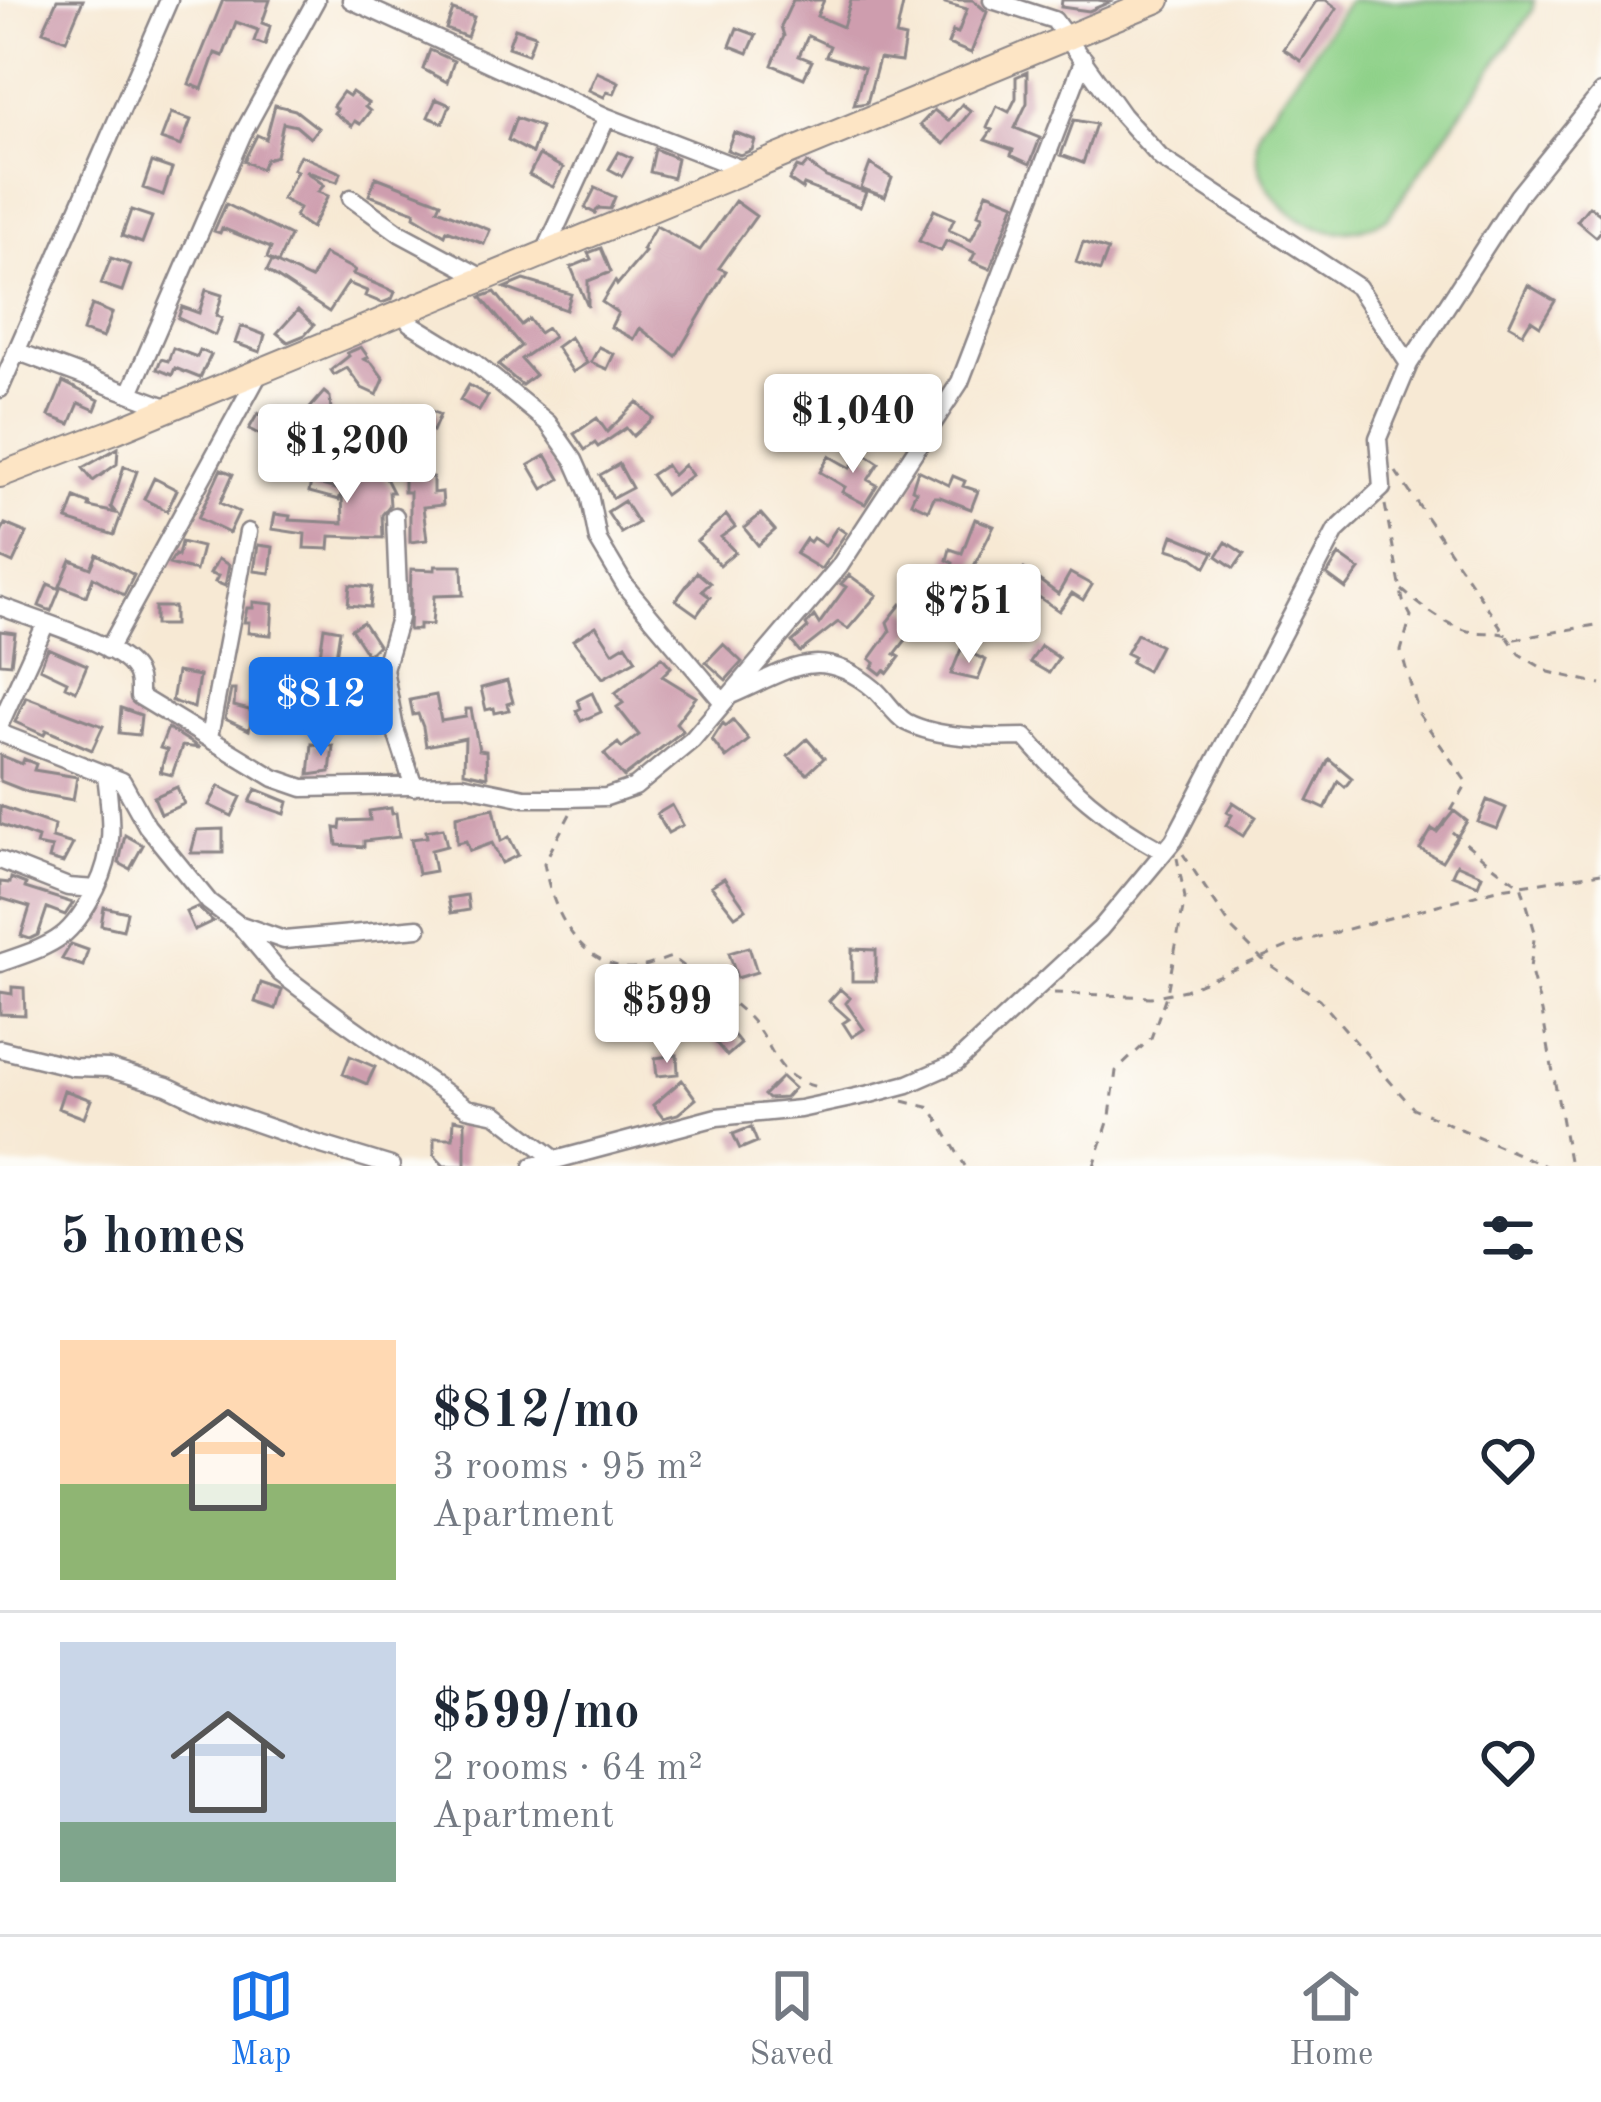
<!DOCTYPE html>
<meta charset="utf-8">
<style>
body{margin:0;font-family:"Old Standard TT",serif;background:#f6f6f7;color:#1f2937;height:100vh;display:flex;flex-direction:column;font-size:45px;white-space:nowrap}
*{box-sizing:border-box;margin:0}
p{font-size:39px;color:#747a83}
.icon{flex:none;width:66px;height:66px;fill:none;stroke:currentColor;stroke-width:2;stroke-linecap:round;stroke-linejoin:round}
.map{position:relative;height:1166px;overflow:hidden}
.details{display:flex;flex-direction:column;background:#fff;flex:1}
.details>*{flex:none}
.price{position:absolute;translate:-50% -102px;padding:0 27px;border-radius:12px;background:#fff;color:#222;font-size:39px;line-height:78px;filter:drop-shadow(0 3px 6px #0008)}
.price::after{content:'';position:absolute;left:50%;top:72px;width:36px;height:27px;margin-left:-18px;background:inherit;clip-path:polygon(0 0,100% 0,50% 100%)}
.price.selected{background:#1a73e8;color:#fff}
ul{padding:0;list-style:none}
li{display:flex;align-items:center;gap:36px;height:300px;padding:0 60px}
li+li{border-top:3px solid #e0e1e3}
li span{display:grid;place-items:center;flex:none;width:336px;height:240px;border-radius:0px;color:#555}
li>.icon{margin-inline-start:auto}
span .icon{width:144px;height:144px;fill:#fffc;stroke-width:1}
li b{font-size:51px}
h2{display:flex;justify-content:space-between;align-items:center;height:144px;padding:0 60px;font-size:51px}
.menu{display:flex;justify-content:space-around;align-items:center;height:168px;border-top:3px solid #e0e1e3;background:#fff;font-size:33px;color:#747a83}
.menu a{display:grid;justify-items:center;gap:6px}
.menu .selected{color:#1a73e8}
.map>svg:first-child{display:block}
</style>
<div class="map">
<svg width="1601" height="1166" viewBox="0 0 1601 1166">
<rect width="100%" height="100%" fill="#fdfcf7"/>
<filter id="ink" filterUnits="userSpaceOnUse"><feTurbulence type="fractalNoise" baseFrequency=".00833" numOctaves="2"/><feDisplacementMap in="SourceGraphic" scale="24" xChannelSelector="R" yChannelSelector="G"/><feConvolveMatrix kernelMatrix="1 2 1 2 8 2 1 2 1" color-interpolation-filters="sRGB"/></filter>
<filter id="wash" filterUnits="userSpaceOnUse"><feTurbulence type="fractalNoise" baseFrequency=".004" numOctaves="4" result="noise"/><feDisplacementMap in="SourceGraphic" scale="48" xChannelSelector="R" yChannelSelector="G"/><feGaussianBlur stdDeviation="2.7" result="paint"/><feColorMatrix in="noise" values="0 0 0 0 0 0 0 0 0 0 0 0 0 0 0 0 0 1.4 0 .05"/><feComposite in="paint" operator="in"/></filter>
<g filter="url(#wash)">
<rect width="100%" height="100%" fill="#f7e9d4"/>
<!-- green -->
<path fill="#8fd189" stroke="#587a62" stroke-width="3" d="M1349 0H1534L1532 11 1388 218C1371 226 1354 233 1334 231 1290 227 1245 177 1259 131 1262 121 1274 109 1280 100 1303 67 1326 33 1349 0Z"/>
<g id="blocks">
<!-- building -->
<path fill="#ce9dae" d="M57 0H83L66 40 43 31Z
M223 0H270L262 23 270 26 265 45 254 41 258 30 236 22 223 56 215 53 202 89 189 84Z
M793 0H824L817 16 843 27 851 0H904L896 36 905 38 901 62 879 59 867 103 854 105 864 68 826 56 830 46 808 36 799 56 812 61 804 78 772 65 784 36 781 26Z
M946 0H973L987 12 971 53 948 44 953 31 958 33 967 9 945 3Z
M1062 0H1098L1110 2 1089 11 1061 7Z
M1317 0H1326L1337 8 1301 61 1283 49Z
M453 10 474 17 467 37 446 29Z
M515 28 535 35 528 54 508 47Z
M737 28 756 35 748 53 730 46Z
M430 50 454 61 447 82 423 69Z
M597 72 619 82 614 94 607 92 604 97 589 90Z
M1027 72V103L1015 128 1040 138 1030 164 1011 155 1013 150 985 140 992 130 987 128 997 106 1009 112 1016 98V77Z
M343 92 349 96 352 92 368 103 365 107 370 111 360 124 355 121 352 126 334 113 337 109 333 106Z
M436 99 450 105 443 123 428 117Z
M962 104 971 111 944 144 920 125 934 110 948 121Z
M275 105 295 110 318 128 310 138 296 126 283 123 276 156 266 159 261 169 244 161 257 135 266 139Z
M171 113 191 120 181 146 161 139Z
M516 118 541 127 532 153 508 140Z
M1074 120 1096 124 1083 163 1061 155Z
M734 132 755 140 752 150 740 155 727 150Z
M655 149 677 158 673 178 650 172Z
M619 152 632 158 622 176 609 169Z
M300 155 341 173 337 182 305 171 324 185 318 192 328 196 311 228 295 217 299 208 282 199 297 171 293 169Z
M539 155 563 168 553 187 529 175Z
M152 162 172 169 163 195 143 188Z
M807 163 826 177 866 192 860 207 804 185 802 189 789 180 797 167 802 169Z
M870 164 892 178 885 197 861 188Z
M376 177 441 202 438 209 490 230 484 244 447 230 445 235 414 216 415 212 369 195Z
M595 188 615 197 610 209 598 208 595 213 585 208Z
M987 192 1015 203 990 269 971 261 975 253 951 242 946 241 941 251 919 241 934 210 954 219 949 230 971 240 983 216 978 214Z
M735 201 756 216 719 268 726 271 676 356 640 328 634 339 611 327 618 313 602 302 615 281 617 285 645 252 642 250 656 226 700 250Z
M226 204 290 236 278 263 267 258 271 248 222 228 220 233 214 231Z
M1589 206 1601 215V231L1596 237 1577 221Z
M131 210 152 217 142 243 122 236Z
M1083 242 1108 250 1100 271 1076 262Z
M601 248 611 272 588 281V307L571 267 591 259 588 253Z
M324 254 355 270 353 274 395 292 392 299 382 303 365 296 367 291 348 283 329 312 267 271 272 261 311 279Z
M111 258 131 265 122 291 101 284Z
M524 280 571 294 566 310 505 288Z
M1528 285 1555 301 1540 326 1531 320 1523 333 1509 325Z
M206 290 222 295 216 316 222 318 215 335 178 318 182 307 199 313Z
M495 292 521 325 529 319 539 333 547 328 553 337 521 359 535 375 522 385 498 365 521 346 481 297Z
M92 305 112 313 103 338 83 331Z
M298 310 314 325 305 335 288 342 277 333Z
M241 326 265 335 260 352 235 343Z
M570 337 587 363 573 372 556 347Z
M361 347 368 357 364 359 372 363 384 379 377 395 362 388 347 368 334 375 331 370 349 356 347 353Z
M599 347 614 354 607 369 591 362Z
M173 348 197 357 200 350 211 355 200 378 175 368 172 375 157 369 161 359 168 361Z
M63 382 99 400 95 410 79 403 70 424 49 416Z
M469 385 488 396 479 411 460 400Z
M324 392 330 397 332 426 310 408Z
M637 402 653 418 633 436 626 428 598 447 595 443 585 450 574 434 597 418 607 432Z
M423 407 440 415 433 431 416 423Z
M258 413 279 425 270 440 249 429Z
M333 436 334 450 309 452 308 438Z
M118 448 117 464 93 481 83 468Z
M861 451 879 463 868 480 877 485 865 504 842 492 845 487 820 472 829 456 850 468Z
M374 455 393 492H389L390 505 382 515 383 538 330 536 329 549 304 548 305 534 272 529 275 514 290 516 289 520 343 523 342 491 339 500 309 492 311 482 343 491 341 464Z
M546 455 560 479 543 489 529 465Z
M288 462 303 463V481L288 480Z
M619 464 632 488 613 498 600 475Z
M666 465 673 475 684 465 692 475 665 495 651 475Z
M124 466 137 471 114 535 67 520 75 498 90 504 89 507 116 513 111 507Z
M221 469 233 474 220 503 239 512 229 533 198 518Z
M918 470 949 485 953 476 965 481 963 486 978 491 971 509 940 497H934L928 510 911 502 916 491 912 489Z
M404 477H433V493L442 492 443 505 423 507 427 540 410 542V492H404Z
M154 478 177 490 167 511 144 499Z
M624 501 638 523 621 533 607 512Z
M761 514 775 530 758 545 744 528Z
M726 515 735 527 721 537 735 552 720 565 697 541Z
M975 519 994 526 970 574 980 580 974 591 948 578 953 563 947 560 950 549 962 553Z
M5 524 27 533 13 563 0 557V536Z
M837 527 846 533 821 569 796 554 806 539 810 542 813 538 825 546Z
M1173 535 1214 552 1206 567 1191 556 1168 549Z
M181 542 202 547 196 571 169 564 175 555 178 556Z
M1226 542 1244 554 1234 568 1217 556Z
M258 545 273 547 270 573 254 571Z
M97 554 134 575 124 595 93 577 86 596 60 586 71 560 91 568Z
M1339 555 1360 570 1346 589 1327 575Z
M218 559 229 565 225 586 215 582 218 576 210 574Z
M435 566H462L463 595 434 596 432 625 419 624V630H409L411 569 435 570Z
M1024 569 1058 594 1070 573 1092 585 1083 600 1072 593 1059 611 1036 595 1031 601 1011 586Z
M697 572 710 583 702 591 710 597 697 615 676 600Z
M849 575 877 595 848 629 838 622 800 652 792 642 808 628 806 625 814 616 819 624 846 587 841 584Z
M48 584 60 589 51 611 39 606Z
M350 585 372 587 370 607 348 605Z
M977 599 996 605 989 627 970 622Z
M253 602 273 604 271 635 248 633 249 622H244L247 608H253Z
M901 604 921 620 895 654 900 657 888 673 884 670 881 674 872 667 875 663 870 659 890 631 887 622Z
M155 607H174V625H155Z
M363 622 378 645 368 655 351 629Z
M596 626 613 652 626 644 636 660 603 678 573 640Z
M324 627 340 630 332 682H340L337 704 314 705 313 690H303V678L317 677Z
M0 631 15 633 11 664 0 663Z
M1137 634 1160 646 1147 671 1131 662 1134 657 1126 653Z
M723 644 742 662 726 680 706 662Z
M1041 646 1059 658 1049 673 1030 662Z
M48 648 87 665 76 691 65 686 67 681 40 668Z
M961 649 986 660 978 680 951 674Z
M662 657 671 667 662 676 696 697 676 723 683 731 624 777 604 754 618 743 622 748 639 735 617 707 623 703 615 693Z
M177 672 199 676 194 708 172 701Z
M507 681 513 702 507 704 509 710 495 713 494 708 486 710 481 688Z
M231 690H235L234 706 253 711 249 730 225 719Z
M592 693 601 712 581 721 576 711 581 708 578 700Z
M436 695 441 721 466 717V709H471L479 750 486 751 487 777 464 772 465 738 426 746 423 727 418 714 413 715 410 700Z
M26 697 103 726 92 750 46 730 44 735 15 722Z
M264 699 289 708 283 724 272 720 269 725 256 721Z
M121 708 141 715 139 735 119 733Z
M733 720 749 740 726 758 712 740 723 723 726 726Z
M168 728 200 748 182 746 172 775 160 772 167 750 160 748Z
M807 739 824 758 807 774 788 756Z
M312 744 333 746 330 772 309 775Z
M0 755 22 764 24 759 36 764 34 770 77 777 73 800 28 792 0 781Z
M1329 759 1352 778 1345 787 1338 781 1325 809 1308 801Z
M219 786 241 797 232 816 209 805Z
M177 787 184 804 161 814 154 797Z
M256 789 288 802 285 814 250 802Z
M1487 800 1506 808 1497 829 1478 822Z
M1233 802 1256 817 1243 836 1226 825 1232 815 1227 812Z
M672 805 683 825 668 833 657 814Z
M0 806 54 825 52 838 73 844 63 863 49 859 52 848 36 845 38 838 0 824Z
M391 808 392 814 396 813 399 837 364 841V847L337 845 335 828 340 829 341 821 370 820 369 811Z
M494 808 501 841 509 837 518 855 502 863 492 843 470 851 466 841 457 843 456 816Z
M1454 811 1467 821 1442 861 1420 849 1432 829 1437 832Z
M443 828 447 846 431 850 435 871 418 874 411 839 427 837 426 831Z
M223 829V853H191L197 830Z
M125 835 143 845 130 869 119 863Z
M1457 864 1482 875 1478 885 1452 875Z
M11 878 26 884 25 888 73 903 65 915 47 908 38 935 30 939 21 936 30 907 0 898V882L10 883Z
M724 878 746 909 735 916 711 886Z
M467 895 469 910 451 913 448 898Z
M104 907 127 912 123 930 101 925Z
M197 907 213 921 194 930 186 912Z
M71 944 88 950 83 966 62 959Z
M749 947 757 972 737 978 729 953Z
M852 949 876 950V981H852Z
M261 983 282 990 276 1009 255 1002Z
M12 987 24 988 25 1015 0 1014V992L12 994Z
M840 989 850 998 846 1003 864 1029 852 1037 843 1023 849 1019 829 1001Z
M728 1028 741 1044 727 1056 713 1039Z
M677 1055 678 1074 657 1076 655 1058Z
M350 1056 375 1067 367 1084 343 1074Z
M782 1077 794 1088 785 1098 768 1099 764 1095Z
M682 1080 696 1099 678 1114 663 1118 653 1105Z
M64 1090 91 1100 84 1118 58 1108Z
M454 1119 465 1121V1166H444L434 1155V1138H453Z
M751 1127 757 1142 740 1149 733 1134Z"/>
</g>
</g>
<g filter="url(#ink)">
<use href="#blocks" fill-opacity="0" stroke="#8c8688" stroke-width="3"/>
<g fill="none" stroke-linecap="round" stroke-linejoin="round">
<defs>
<path id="minor" d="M351 0 607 117 544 254
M992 0 1054 20 1122 115 1161 158 1358 287 1409 364
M607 117 744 170
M351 198 401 234 483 278
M403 310 410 323 475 363 548 423 574 460 589 494 598 540 626 587 722 701
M16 351 169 408
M0 389 169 0
M130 393 242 135 316 0
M395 516 399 618 384 669 395 729 414 787
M0 606C34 620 112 641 133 668 140 677 139 685 139 696L274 778 303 788 462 785 525 798H565L606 797 635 787 692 740 839 567 960 382 1084 59
M108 650 261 370
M731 695C789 670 819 643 874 689 885 698 894 715 906 722 939 739 989 738 1025 737 1069 787 1105 820 1164 852
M0 724 45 625
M0 733 122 781 147 826 209 902 238 924 284 940 418 928
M209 737 248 532
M0 860 68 887 96 889C116 850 111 817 106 774
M243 929 280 973 344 1021 467 1108 496 1114 556 1160
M0 963C53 944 69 942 96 889
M0 1049 73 1067 108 1068 167 1086 213 1108 302 1139 391 1166
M533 1166 717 1117 800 1109 870 1094 908 1084 956 1063 1100 929 1174 840 1336 531 1382 488 1378 438 1409 364 1518 196 1601 93"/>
<path id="secondary" d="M0 475 115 431 1158 0"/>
</defs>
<!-- minor casing -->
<use href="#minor" stroke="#8c8688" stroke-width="21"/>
<!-- secondary casing -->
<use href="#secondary" stroke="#8c8688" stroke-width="28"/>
<!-- path -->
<path stroke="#8c8688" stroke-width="3" stroke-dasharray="9 9" stroke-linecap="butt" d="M1396 472 1519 654 1549 672 1601 684
M1385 505 1403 601 1411 616 1401 651 1419 714 1467 783 1443 825C1470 845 1492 868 1521 885L1535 932 1530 968 1542 1012 1570 1166
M1402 590C1420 605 1445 625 1468 631 1486 635 1499 629 1515 639L1601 624
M570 814 544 863C552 908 574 959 626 968 640 970 659 961 672 957 695 976 730 998 749 1018 778 1049 772 1079 823 1088
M1183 854 1233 930 1262 959 1319 999 1413 1108 1545 1166
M1054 993 1151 997 1185 990 1296 943 1501 888 1601 873
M903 1101 931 1108 965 1166
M1094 1166 1110 1116 1116 1071 1151 1038 1167 993 1185 898 1177 858"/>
<!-- minor -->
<use href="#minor" stroke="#fff" stroke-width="16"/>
<!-- secondary -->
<use href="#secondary" stroke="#fde5c5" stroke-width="24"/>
</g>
</g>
</svg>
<b class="price" style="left:853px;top:476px">$1,040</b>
<b class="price" style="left:347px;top:506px">$1,200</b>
<b class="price" style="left:969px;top:666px">$751</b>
<b class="price selected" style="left:321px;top:759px">$812</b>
<b class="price" style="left:667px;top:1066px">$599</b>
</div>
<section class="details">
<h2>5 homes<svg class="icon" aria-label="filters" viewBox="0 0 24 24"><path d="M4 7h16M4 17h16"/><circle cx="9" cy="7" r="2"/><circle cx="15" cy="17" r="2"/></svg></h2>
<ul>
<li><span style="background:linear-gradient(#ffd9b3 60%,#8fb573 0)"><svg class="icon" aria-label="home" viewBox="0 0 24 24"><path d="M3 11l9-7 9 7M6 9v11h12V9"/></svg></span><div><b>$812/mo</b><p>3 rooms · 95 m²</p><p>Apartment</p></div><svg class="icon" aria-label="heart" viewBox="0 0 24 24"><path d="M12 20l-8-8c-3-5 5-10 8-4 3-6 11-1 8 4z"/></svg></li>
<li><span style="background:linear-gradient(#c9d6e8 75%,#7fa58c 0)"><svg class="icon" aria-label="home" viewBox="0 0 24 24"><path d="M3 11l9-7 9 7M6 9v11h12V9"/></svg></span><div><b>$599/mo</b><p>2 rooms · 64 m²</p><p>Apartment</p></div><svg class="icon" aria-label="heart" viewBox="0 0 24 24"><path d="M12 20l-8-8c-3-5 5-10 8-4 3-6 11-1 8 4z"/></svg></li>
</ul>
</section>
<nav class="menu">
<a class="selected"><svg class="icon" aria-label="map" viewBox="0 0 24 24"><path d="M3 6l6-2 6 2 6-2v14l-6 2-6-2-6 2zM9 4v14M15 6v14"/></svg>Map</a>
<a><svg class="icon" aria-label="saved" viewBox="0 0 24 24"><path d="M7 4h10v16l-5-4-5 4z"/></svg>Saved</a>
<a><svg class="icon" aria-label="home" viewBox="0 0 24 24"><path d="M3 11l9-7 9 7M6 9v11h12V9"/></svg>Home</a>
</nav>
